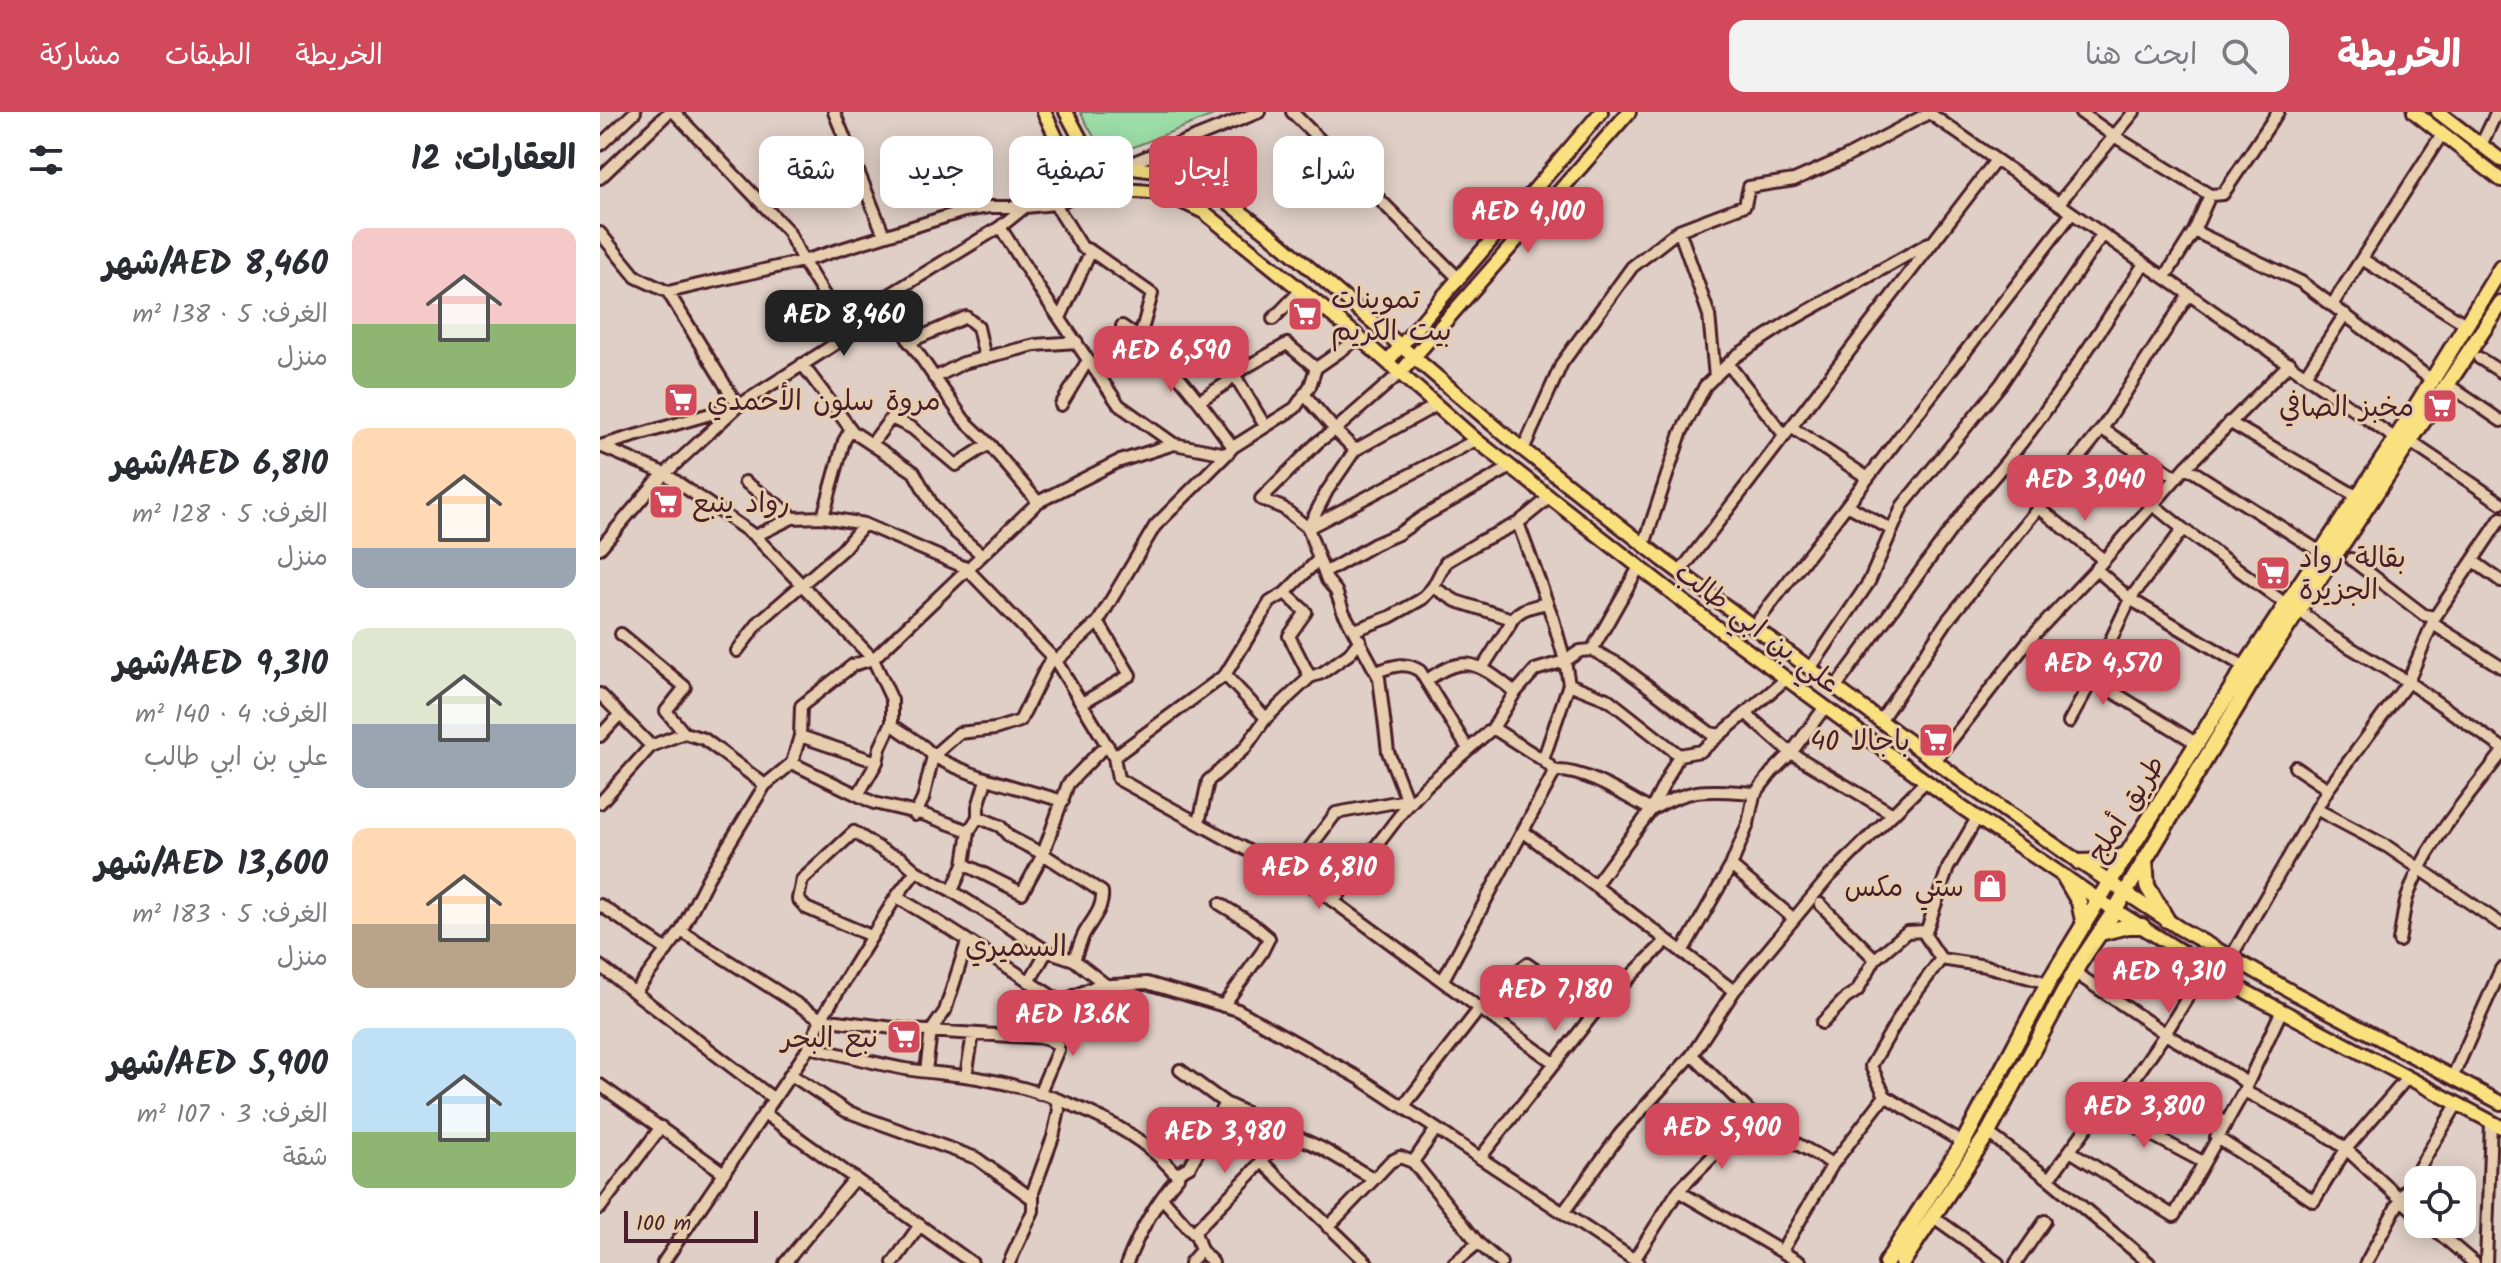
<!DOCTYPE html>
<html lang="ar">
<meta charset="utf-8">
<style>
body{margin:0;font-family:Kalam,"Playpen Sans Arabic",sans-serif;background:#f2f2f3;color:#2b2b33;direction:rtl;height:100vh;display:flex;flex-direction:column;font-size:30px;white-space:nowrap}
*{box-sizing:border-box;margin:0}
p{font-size:26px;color:#7c7c81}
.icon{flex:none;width:44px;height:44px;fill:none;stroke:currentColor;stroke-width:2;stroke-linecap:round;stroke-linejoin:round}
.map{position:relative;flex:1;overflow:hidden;direction:ltr}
.drawer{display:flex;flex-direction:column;background:#fff;width:600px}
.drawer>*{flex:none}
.guide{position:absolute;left:24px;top:24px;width:760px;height:72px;direction:rtl;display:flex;gap:16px}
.tools{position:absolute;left:1804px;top:1054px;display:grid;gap:16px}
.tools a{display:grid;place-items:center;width:72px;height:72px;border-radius:16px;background:#fff;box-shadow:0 4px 20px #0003;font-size:40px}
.scale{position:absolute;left:24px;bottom:20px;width:134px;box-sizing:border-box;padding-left:8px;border:4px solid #4a1f2b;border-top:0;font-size:22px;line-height:28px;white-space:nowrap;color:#4a1f2b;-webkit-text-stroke:6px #e7ceaf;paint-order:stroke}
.price{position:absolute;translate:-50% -68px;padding:0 18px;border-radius:16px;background:#d1495b;color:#fff;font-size:26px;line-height:52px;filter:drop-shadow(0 2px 4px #0008)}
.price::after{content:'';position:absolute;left:50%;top:48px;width:24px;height:18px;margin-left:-12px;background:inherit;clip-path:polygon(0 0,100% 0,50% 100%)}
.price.selected{background:#222;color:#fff}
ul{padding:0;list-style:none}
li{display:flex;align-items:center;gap:24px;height:200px;padding:0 24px}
li span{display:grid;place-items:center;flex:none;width:224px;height:160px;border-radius:16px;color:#555}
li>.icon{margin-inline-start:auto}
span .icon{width:96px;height:96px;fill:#fffc;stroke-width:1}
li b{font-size:34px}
h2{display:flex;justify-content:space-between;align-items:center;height:96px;padding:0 24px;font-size:34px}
.chip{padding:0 28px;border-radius:16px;background:#fff;box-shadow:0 4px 20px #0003;font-size:28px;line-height:72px}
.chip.selected{background:#d1495b;color:#fff}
header{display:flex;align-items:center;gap:48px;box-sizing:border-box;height:112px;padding:0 40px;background:#d1495b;color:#fff}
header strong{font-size:38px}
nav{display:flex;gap:44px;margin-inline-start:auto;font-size:28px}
.search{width:560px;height:72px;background:#f2f2f3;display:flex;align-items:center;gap:20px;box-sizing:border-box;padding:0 28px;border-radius:16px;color:#7c7c81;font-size:30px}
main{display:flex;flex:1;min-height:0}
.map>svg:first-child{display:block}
</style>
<header>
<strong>الخريطة</strong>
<div class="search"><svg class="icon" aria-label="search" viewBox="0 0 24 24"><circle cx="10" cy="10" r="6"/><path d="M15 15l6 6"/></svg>ابحث هنا</div>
<nav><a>الخريطة</a><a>الطبقات</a><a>مشاركة</a></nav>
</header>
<main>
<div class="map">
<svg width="1901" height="1151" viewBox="0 0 1901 1151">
<rect width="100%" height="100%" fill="#dfcfc6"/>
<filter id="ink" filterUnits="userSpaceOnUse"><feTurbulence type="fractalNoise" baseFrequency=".0125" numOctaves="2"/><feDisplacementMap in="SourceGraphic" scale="16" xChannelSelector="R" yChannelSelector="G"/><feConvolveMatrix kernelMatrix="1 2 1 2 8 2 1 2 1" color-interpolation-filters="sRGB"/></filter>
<g filter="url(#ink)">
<!-- green -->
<path fill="#9cdda7" stroke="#737e69" stroke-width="2" d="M480 0H621L506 46Z"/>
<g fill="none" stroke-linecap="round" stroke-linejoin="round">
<defs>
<path id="minor" d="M74 0 188 119 203 149 249 223
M234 0 284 123
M692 0 858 166
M1480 0 1514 24 1610 83 1623 82 1678 0
M0 33 35 0
M1881 33 1897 0
M524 54 659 0
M0 66 69 0
M1459 91 1534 0
M455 92 482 135 491 139 460 206
M400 115 440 178 519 293 574 332
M1079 118 1109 203 1115 265
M1594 119 1701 170 1832 268
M0 121 36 165 68 180 203 149 364 99 389 95H425
M491 139 552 182 540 225
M1762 147 1867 213
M1565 165 1594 119 1610 83
M281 188 364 308 389 332 438 390
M1732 193 1842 22
M673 207 701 178
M522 214C568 243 601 292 633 335
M309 230 366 205 378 215 385 246
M1879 246 1901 260
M202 252 253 320 314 360 332 392 355 420 381 442
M1128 252 1185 324
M634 262 665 314
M1706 262 1745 202
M334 266 363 251 435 233 477 230
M1847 272 1901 309
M704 282 735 318 799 262
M599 289 625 272 634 262 687 232 716 256
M461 293 488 248
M1629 310 1758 385
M1191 315 1268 366
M1502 317 1576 365
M1809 329 1901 391
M273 330 291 306 312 316 356 353 389 332
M0 334 64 361 155 424 273 547 292 588V610L280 636 277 650 258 683
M0 334 138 294 68 180
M755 338 735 318 718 330 661 387 683 396 708 416 876 328
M923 338 962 251 1032 155 1079 118 1145 93 1149 75 1194 68 1246 45 1329 1 1796 327
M1586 355 1722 441
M145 370 189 401 192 406
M1552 392 1583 417 1687 493
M1247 393 1292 418
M1438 395 1499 444 1502 450
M223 405 244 329 251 317
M155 424 192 406 223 405 264 412 366 456 456 549 514 645 625 563 670 490 685 481 719 447 708 416 727 379 755 338 835 294
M1044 433 1081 321 1105 274 1136 244 1188 210 1329 131
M0 436 56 370 138 294 249 223 281 188 400 115 425 95 455 92 497 75
M719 447 727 468 736 479 743 499 779 566 788 640 807 688 803 697
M1751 447 1824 503 1835 505
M1873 449 1901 469
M1496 457 1530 487 1645 555
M726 460 775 432 798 422 824 404 911 355
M1080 460 1396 48
M833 475 856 489 912 507
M685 481 706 500 689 524 710 565
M1699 498 1731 524 1808 570 1901 635
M1833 512 1901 555
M1153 515 1472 101
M755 518 790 505 822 487 833 475 846 450 881 429 918 411 950 385
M21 522 85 575 66 599 84 621 104 627 165 673
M1429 528 1596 631
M992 538 1020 553 1110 621 1120 623
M137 539 160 509 243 437 264 412
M456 549 498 510 555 414 627 342
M883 555 909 514C915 497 931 495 947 491
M1210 557 1269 470 1303 393 1401 272 1502 123
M776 560C794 554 804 549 820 559L868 637
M625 563 666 606
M826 569C864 541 878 551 911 577L914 582
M969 572 1009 588 1079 643
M1235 576 1372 389C1439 318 1490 232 1544 152
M0 582 51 634
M482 591 530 563 498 510
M1151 606 1191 641 1293 702
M1280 609 1347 509 1502 317 1589 182
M1469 610 1492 568 1530 487 1583 417
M291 612C301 619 312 626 323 634 328 638 331 643 337 646 377 667 420 676 463 689
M893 616 943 648
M0 624 20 602
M200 624 277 650
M514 645 518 667 714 775 953 950
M1335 649 1429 528 1496 457 1586 355 1690 251
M192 651 274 691 325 703 369 719
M1695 655 1728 677
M955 659C985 657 1025 684 1051 698 1092 674 1110 678 1156 681
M0 691 51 634 84 621
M1718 698 1788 735 1901 812
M315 703 323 687 333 644 359 621 395 617 420 609 451 546
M378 705 400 714 410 725 443 742 502 780C504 796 491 809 484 822 480 830 477 840 474 848
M599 711 608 669 645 636 666 606 710 565 722 561 749 542 760 528
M924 720 1134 879
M364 752 422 781 443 742 468 672 499 640 508 634
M1131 754 1194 807
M691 761 736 701 807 688
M995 773 1051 698 1079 643 1101 639 1186 567
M352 779 364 752 369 719 378 705V695L386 668
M296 785C353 816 406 855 461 890
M734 789 803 699 826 674 893 616 914 582 935 558 965 549 953 507 918 411
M620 792 651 811 669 826 662 840 623 894
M1220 792 1275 847
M0 793 67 838
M81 819 221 907 296 785 316 759
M271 824 206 796 198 787 202 768 254 720 287 741 301 746 316 759 352 779 447 839 474 848 506 873
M1799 829C1802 815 1803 800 1807 786 1825 732 1867 687 1901 642
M1082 840 1131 754 1148 712 1154 683 1172 660 1191 641 1225 595
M1631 845 1728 677 1808 570 1835 505 1901 406
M1341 847 1386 854 1448 871
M0 854 174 987
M1474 860 1572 926 1637 964 1647 972
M843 868 955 659 943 648 969 572 965 549 980 539 992 538 1039 455
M429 870 447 839
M35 880 81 819 108 766 165 673 192 651 200 624 201 594 253 553 273 547 438 390 517 350 574 332 627 342 633 335 695 296 710 274 716 256 759 226
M886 901 918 859 927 852 995 900
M1222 911 1246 886 1257 879 1275 847 1307 820 1326 819
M209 935C241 942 273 951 305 957 329 961 354 962 378 966 444 977 536 1011 578 1065 555 1091 540 1118 527 1151
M1092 943 1163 1013
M580 958 625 991
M326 959 331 919 345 899 367 830
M190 962 246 999 376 1046 433 1087
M366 964 373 922
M1853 964 1901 857
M0 973 124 1061
M1530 973 1626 1010
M1644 979 1719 1018 1746 1037 1818 1103
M439 982 458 938V933L446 926
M803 995 880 896
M1501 996 1603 1050
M164 1001 372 1151
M836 1017 813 1050 878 1131 901 1151
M1388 1021 1449 1067 1549 1151
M1616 1025 1714 1089 1746 1037 1807 966
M1363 1031 1285 984 1271 954 1304 897 1341 847 1325 823 1348 756 1377 706
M1470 1039 1574 1104 1644 979 1681 900
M880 1046 995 900 1067 828
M661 1049 767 1151
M576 1062 590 1054 625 991 721 1036 774 1067 790 1050 800 1045 813 1050
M1449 1067 1501 996 1530 973 1565 922 1606 855
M1078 1079 1201 1151
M563 1087 593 1121 650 1063 687 1019
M0 1096 61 1015
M963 1101 1020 1022 1092 943 1134 879 1228 766 1326 669
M1332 1104 1398 1151
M1828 1112 1874 1151
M728 1115 774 1067
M593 1121 596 1123 601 1138 613 1151
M1182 1139 1233 1052 1285 984
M1034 1148 1078 1079 1135 1022 1163 1013 1233 1052
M63 1151 209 935 221 907 310 918 446 926 461 890 496 874 547 871 638 898 761 967 1039 1151
M185 1151 255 1066
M293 1151 320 1113
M409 1151 433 1099V1080L453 1025 459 998 456 988
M590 1151 601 1138
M854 1151 878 1131
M1416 1151 1445 1109
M1766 1151 1800 1088 1857 992
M1886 1151 1891 1010"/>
<path id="major" d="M444 0C454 19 465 51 480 65 499 83 534 76 558 81 574 85 589 93 604 100L754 221 876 328 1124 521 1364 697 1499 788 1641 877 1901 1015
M466 0 489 43 499 52 566 60 599 72 619 83 673 125 911 328 1062 447 1362 669 1479 750 1579 816 1694 881 1901 991
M1814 0 1901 68
M1838 0 1901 48
M787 250 1001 0
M799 262 1029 0"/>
<path id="highway" d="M1545 748 1547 774 1567 808
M1479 750 1512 749 1529 741
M1465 766 1479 790 1484 813
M1500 821 1528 814H1542
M1286 1151 1363 1031 1448 871 1509 771 1645 555 1796 327 1901 156
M1302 1151 1388 1021 1479 852 1515 798 1657 561 1901 191"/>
</defs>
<!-- minor casing -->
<use href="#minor" stroke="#4a1f2b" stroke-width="16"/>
<!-- major casing -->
<use href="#major" stroke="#4a1f2b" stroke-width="18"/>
<!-- highway casing -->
<use href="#highway" stroke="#4a1f2b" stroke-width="20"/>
<!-- minor -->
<use href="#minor" stroke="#e7ceaf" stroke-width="10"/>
<!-- major -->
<use href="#major" stroke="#fae180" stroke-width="12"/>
<!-- highway -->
<use href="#highway" stroke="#fae180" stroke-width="14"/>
</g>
</g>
<!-- icons -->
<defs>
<symbol id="supermarket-square" viewBox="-11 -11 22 22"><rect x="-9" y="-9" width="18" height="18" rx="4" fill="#d1495b" stroke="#e7ceaf"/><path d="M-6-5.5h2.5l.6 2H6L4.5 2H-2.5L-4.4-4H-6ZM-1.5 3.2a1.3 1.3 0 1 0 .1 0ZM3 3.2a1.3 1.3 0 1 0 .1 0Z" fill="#fff"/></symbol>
<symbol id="shop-square" viewBox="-11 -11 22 22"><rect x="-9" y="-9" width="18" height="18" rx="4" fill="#d1495b" stroke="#e7ceaf"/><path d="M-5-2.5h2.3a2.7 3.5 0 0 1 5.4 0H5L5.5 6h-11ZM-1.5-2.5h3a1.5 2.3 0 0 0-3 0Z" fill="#fff"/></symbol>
</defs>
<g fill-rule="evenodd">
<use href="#supermarket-square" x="685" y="182" width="40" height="40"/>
<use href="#supermarket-square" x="61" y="268" width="40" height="40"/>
<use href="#supermarket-square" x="1820" y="274" width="40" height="40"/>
<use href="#supermarket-square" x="46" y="370" width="40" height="40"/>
<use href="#supermarket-square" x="1653" y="441" width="40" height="40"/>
<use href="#supermarket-square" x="1316" y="608" width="40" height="40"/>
<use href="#shop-square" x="1370" y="754" width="40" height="40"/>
<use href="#supermarket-square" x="284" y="905" width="40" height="40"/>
</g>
<g text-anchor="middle" stroke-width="6" stroke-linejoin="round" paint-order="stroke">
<!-- poi labels -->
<g font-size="28" fill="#4a1f2b" stroke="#e7ceaf" text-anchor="start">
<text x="731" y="196">تموينات<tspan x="731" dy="32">بيت الكريم</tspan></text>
<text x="107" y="298">مروة سلون الأحمدي</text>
<text x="1814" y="304" text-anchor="end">مخبز الصافي</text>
<text x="92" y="400">رواد ينبع</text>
<text x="1699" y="455">بقالة رواد<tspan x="1699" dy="32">الجزيرة</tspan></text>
<text x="1310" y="638" text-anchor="end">باجالا 40</text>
<text x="1364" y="784" text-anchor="end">ستي مكس</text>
<text x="278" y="935" text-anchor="end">نبع البحر</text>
</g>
<!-- street labels -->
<g font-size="28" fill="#4a1f2b" stroke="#e7ceaf">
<text transform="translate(1158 515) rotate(37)" y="10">علي بن ابي طالب</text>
<text transform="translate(1525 696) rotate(-58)" y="10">طريق أملج</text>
</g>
<!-- neighbourhood labels -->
<g font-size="30" fill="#4a1f2b" stroke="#e7ceaf">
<text x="416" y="844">السميري</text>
</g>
</g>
</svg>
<div class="tools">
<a><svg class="icon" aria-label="locate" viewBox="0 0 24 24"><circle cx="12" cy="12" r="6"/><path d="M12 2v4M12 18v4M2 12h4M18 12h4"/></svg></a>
</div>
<div class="scale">100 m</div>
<b class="price" style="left:928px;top:143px">AED 4,100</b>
<b class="price selected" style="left:244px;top:246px">AED 8,460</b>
<b class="price" style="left:571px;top:282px">AED 6,590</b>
<b class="price" style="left:1485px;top:411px">AED 3,040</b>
<b class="price" style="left:1503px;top:595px">AED 4,570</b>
<b class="price" style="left:719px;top:799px">AED 6,810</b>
<b class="price" style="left:1569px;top:903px">AED 9,310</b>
<b class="price" style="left:955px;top:921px">AED 7,180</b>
<b class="price" style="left:473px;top:946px">AED 13.6K</b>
<b class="price" style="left:1544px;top:1038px">AED 3,800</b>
<b class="price" style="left:1122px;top:1059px">AED 5,900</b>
<b class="price" style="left:625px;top:1063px">AED 3,980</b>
<div class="guide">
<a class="chip">شراء</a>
<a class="chip selected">إيجار</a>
<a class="chip">تصفية</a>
<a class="chip">جديد</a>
<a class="chip">شقة</a>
</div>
</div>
<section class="drawer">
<h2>العقارات: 12<svg class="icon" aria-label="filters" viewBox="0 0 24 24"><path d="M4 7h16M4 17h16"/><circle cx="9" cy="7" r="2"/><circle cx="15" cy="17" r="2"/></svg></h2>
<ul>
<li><span style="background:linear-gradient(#f6c9c9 60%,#8fb573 0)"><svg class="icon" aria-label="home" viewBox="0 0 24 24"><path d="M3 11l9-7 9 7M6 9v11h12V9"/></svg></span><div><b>AED 8,460/شهر</b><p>الغرف: 5 · 138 m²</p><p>منزل</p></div></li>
<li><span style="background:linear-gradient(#ffd9b3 75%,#9aa5b1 0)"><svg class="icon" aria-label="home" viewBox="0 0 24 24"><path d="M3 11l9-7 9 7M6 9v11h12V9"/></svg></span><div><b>AED 6,810/شهر</b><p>الغرف: 5 · 128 m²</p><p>منزل</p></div></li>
<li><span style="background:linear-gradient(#dfe7d0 60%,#9aa5b1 0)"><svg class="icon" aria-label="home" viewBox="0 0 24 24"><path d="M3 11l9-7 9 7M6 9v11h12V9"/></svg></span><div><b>AED 9,310/شهر</b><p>الغرف: 4 · 140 m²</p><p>علي بن ابي طالب</p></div></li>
<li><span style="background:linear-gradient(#ffd9b3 60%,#b9a48a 0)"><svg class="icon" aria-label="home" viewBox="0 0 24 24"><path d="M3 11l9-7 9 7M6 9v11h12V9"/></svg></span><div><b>AED 13,600/شهر</b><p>الغرف: 5 · 183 m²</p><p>منزل</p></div></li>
<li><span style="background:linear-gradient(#bfe0f5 65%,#8fb573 0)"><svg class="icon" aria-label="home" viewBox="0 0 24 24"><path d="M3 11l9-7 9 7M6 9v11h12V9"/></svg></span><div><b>AED 5,900/شهر</b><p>الغرف: 3 · 107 m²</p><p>شقة</p></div></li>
</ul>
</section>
</main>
